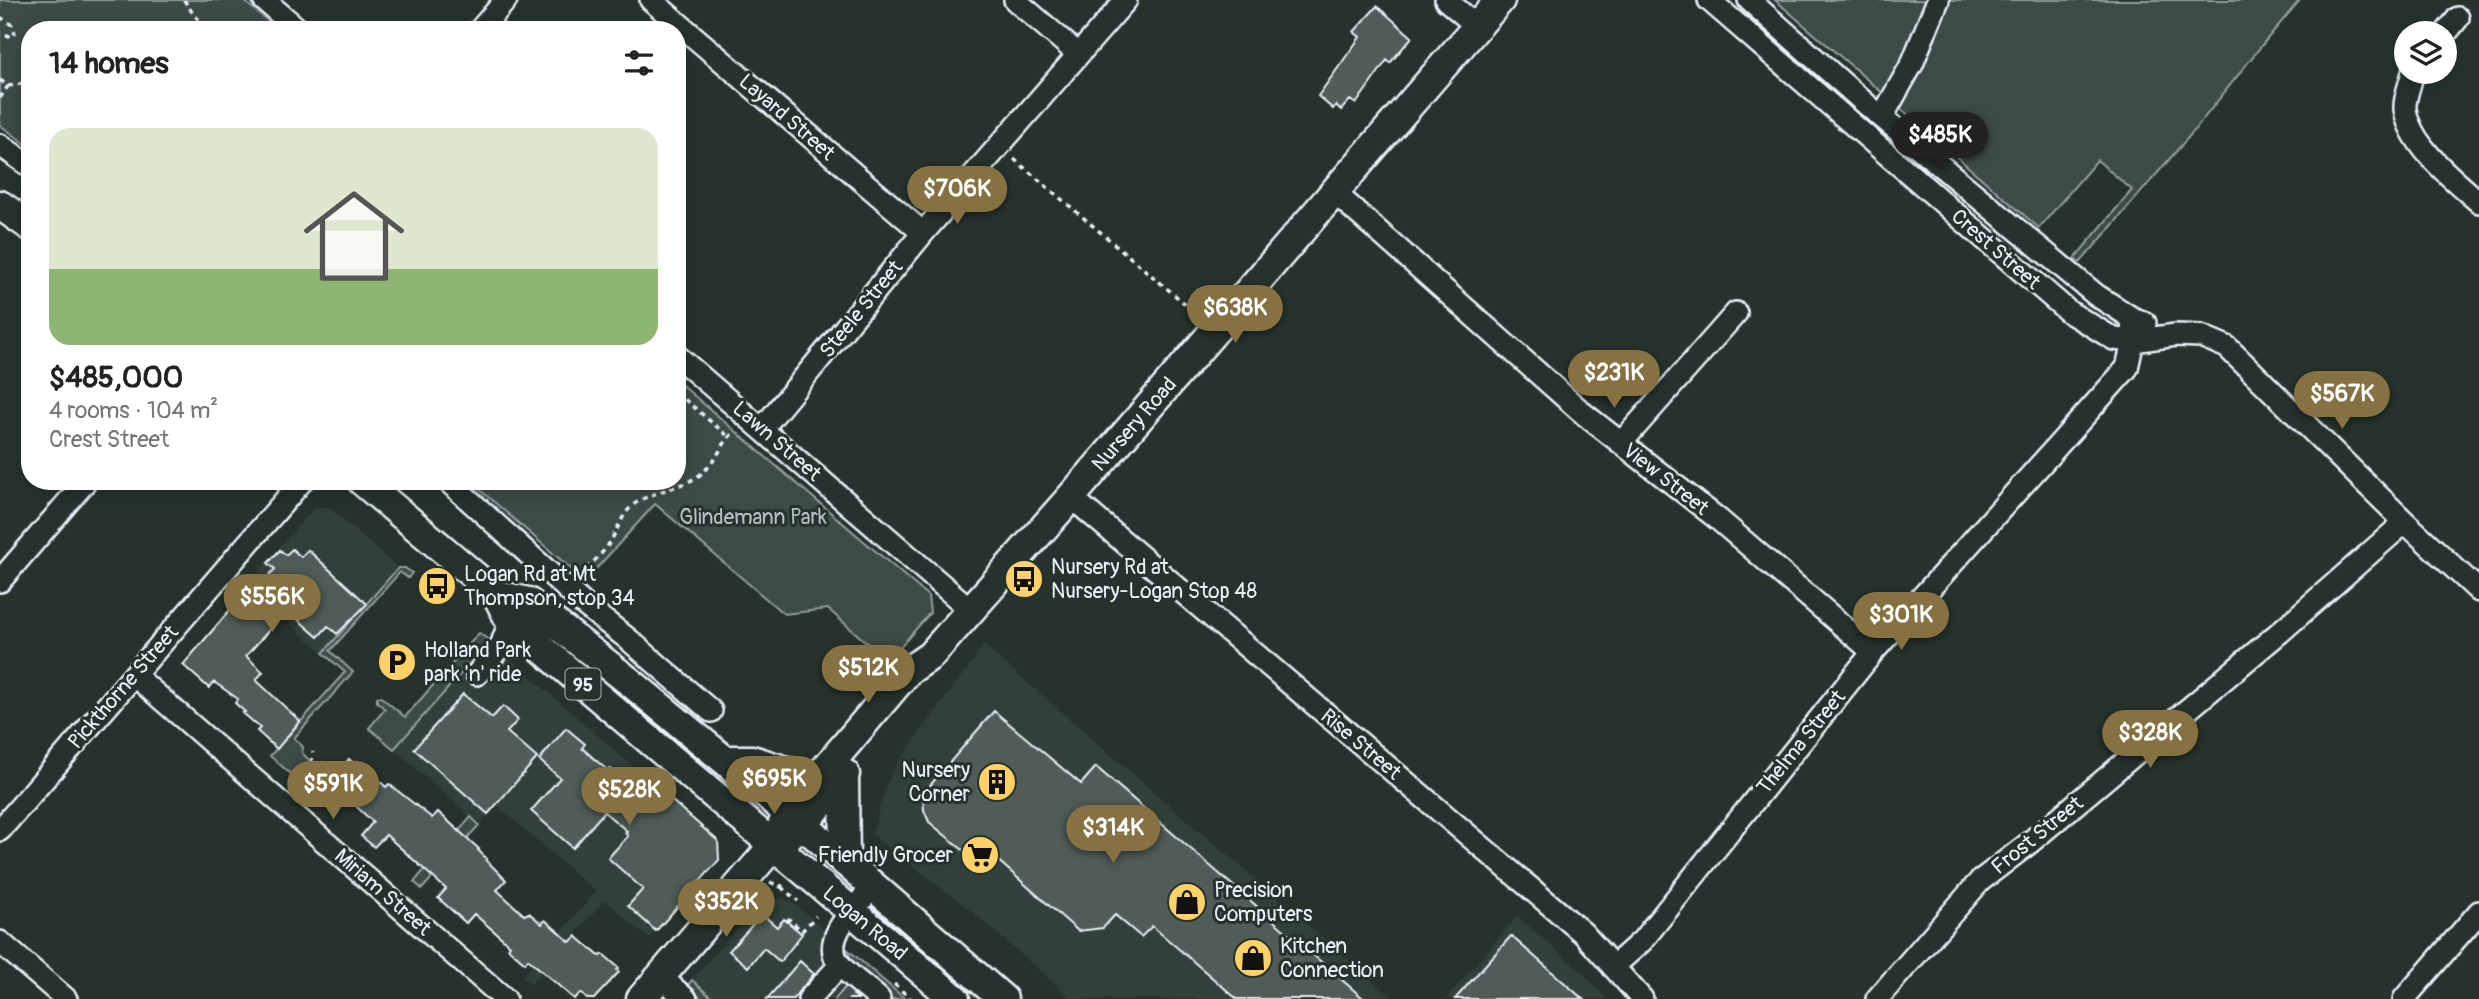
<!DOCTYPE html>
<meta charset="utf-8">
<style>
body{margin:0;font-family:Pangolin,sans-serif;background:#f2f2f2;color:#222;height:100vh;display:flex;flex-direction:column;font-size:26px;white-space:nowrap}
*{box-sizing:border-box;margin:0}
p{font-size:23px;color:#767676}
.icon{flex:none;width:38px;height:38px;fill:none;stroke:currentColor;stroke-width:2;stroke-linecap:round;stroke-linejoin:round}
.map{position:relative;flex:1;overflow:hidden}
.drawer{position:absolute;left:21px;top:21px;width:665px;height:469px;display:flex;flex-direction:column;background:#fff;border-radius:28px;box-shadow:0 4px 18px #0003}
.drawer>*{flex:none}
.buttons{position:absolute;left:2394px;top:21px;display:grid;gap:14px}
.buttons a{display:grid;place-items:center;width:63px;height:63px;border-radius:50%;background:#fff;box-shadow:0 4px 18px #0003;font-size:35px}
.price{position:absolute;translate:-50% -60px;padding:0 16px;border-radius:24px;background:#857141;color:#fff;font-size:23px;line-height:46px;filter:drop-shadow(0 2px 4px #0008)}
.price::after{content:'';position:absolute;left:50%;top:42px;width:21px;height:16px;margin-left:-10px;background:inherit;clip-path:polygon(0 0,100% 0,50% 100%)}
.price.current{background:#222;color:#fff}
ul{padding:0;list-style:none}
li{display:grid;align-content:center;gap:14px;height:371px;padding:0 28px}
li span{display:grid;place-items:center;height:217px;border-radius:21px;color:#555}
li>.icon{margin-inline-start:auto}
span .icon{width:126px;height:126px;fill:#fffc;stroke-width:1}
li b{font-size:30px}
h2{display:flex;justify-content:space-between;align-items:center;height:84px;padding:0 28px;font-size:30px}
.map>svg:first-child{display:block}
</style>
<div class="map">
<svg width="2479" height="999" viewBox="0 0 2479 999">
<rect width="100%" height="100%" fill="#26332d"/>
<filter id="ink" filterUnits="userSpaceOnUse"><feTurbulence type="fractalNoise" baseFrequency=".0143" numOctaves="2"/><feDisplacementMap in="SourceGraphic" scale="14" xChannelSelector="R" yChannelSelector="G"/><feConvolveMatrix kernelMatrix="1 2 1 2 8 2 1 2 1" color-interpolation-filters="sRGB"/></filter>
<g filter="url(#ink)">
<!-- built -->
<path fill="#333f3a" d="M328 507 398 568 323 653 246 585 314 508Z
M490 641 718 841 719 860 649 939 605 900 531 984 522 977 596 892 497 805 479 825 394 749Z
M984 645 1394 999H1072L969 909 872 835 886 786 895 767Z
M782 898 797 906 905 999H675L755 908 768 899Z
M1517 916 1583 973 1606 999H1446Z"/>
<!-- green -->
<path fill="#3e4b47" stroke="#939ea0" stroke-width="2" d="M0 0H243L276 28 30 30V147L0 125Z
M1775 0H2300L2262 45 2192 133 2080 263 2074 259 2132 190 2097 160 2039 228Z
M677 381 928 596 930 613 888 661 828 609 784 614 655 504 585 581 470 481H677Z
M398 568H405L412 573 408 578 400 572 330 651 353 672 294 738 303 747 302 753 310 761 308 764 312 768 300 782 270 756 345 672 323 653Z
M479 633 490 641 394 749 369 728 385 709 377 702V697H381L405 717Z
M322 762 331 770 312 792 305 787 320 770 315 765Z
M471 817 479 825 422 889 414 882Z
M846 948 905 999H891L858 971Z
M692 980 713 999H702L687 986Z"/>
<g fill="none" stroke-linecap="round" stroke-linejoin="round">
<!-- stream -->
<path stroke="#98a3a5" stroke-width="6" d="M677 454 679 456"/>
</g>
<!-- building -->
<path fill="#505c59" stroke="#e8f1f8" stroke-width="2" d="M1377 6 1412 37 1390 63 1387 60 1356 104 1350 100 1341 110 1336 105 1333 109 1318 96 1360 37 1354 32Z
M292 549 301 557 308 550 367 604 337 634 328 626 318 637 287 610 246 656 263 672 256 680 300 721 277 749 257 731 260 728 243 713 245 712 235 703 238 699 214 682 209 688 183 665 246 591 251 595 275 569 268 563 280 550 286 555Z
M463 694 492 718 503 706 518 720 507 732 537 758 488 814 414 749Z
M994 711 1081 784 1096 767 1364 999H1237L1152 926 1141 937 1115 915 1103 928 1078 931 995 858 986 869 929 822 924 810 923 798 926 790Z
M566 728 585 744 582 748 607 770 611 769 629 784 639 772 718 841 719 860 656 931 628 906 643 889 608 858 628 836 625 833 627 831 604 812 573 848 531 811 560 778 539 760Z
M349 759 355 764 357 761 386 787 389 784 432 818 438 812 479 849 478 850 487 859 486 860 506 880 497 890 524 915 529 913 542 924 545 920 570 942 576 936 598 955 601 956 603 954 619 968 617 970 619 972 594 999H587L581 993 574 999 528 959 525 963 508 948 510 945 474 914 466 923 438 898 446 889 386 835 374 847 361 836 373 822 329 781Z
M762 914 777 927 784 919 802 934 780 962 764 948 748 967 729 951Z
M1511 936 1583 999H1455Z
M800 961 814 974 797 994 793 999H767Z
M845 988 851 993 859 999H836Z"/>
<g fill="none" stroke-linecap="round" stroke-linejoin="round">
<!-- minor-tunnel -->
<path stroke="#43504b" stroke-width="21" stroke-dasharray="21 10" stroke-linecap="butt" d="M841 993 848 999"/>
<defs>
<path id="minor" d="M264 0 299 30
M651 0 923 233
M1015 0 1078 54
M1446 0 1478 27
M1709 0 2069 312 2114 339 2133 341 2176 335 2201 336 2227 347 2405 522 2479 591
M1749 0 1866 104 2096 295 2132 318 2145 323
M480 30 506 0
M2445 34 2458 18
M2413 72C2411 82 2404 98 2405 109 2410 146 2453 179 2479 202
M1882 117 1912 64 1938 0
M0 145 30 166
M1334 192 1584 414 1718 519 1873 652
M677 356 971 610
M762 429 923 233 1126 0
M1621 443 1736 313
M448 481 587 607 628 639 711 711
M1071 497 1583 933 1642 999
M0 581 86 481
M477 674 501 646 510 621
M134 675 505 999
M0 830 302 481
M873 887C857 906 817 940 841 966 852 978 867 988 879 999
M0 942 66 999
M1613 967 1642 941 1873 652 2127 368 2133 341 2132 318
M660 976 686 999
M809 999 840 965
M1877 999 1980 881 2028 844 2280 632 2405 522
M2404 999 2479 912"/>
<path id="major" d="M0 205 30 226
M362 481 497 595 510 621 582 683 955 999
M497 595 528 602 630 682 803 825 1003 999
M725 760H752L796 774 819 776
M844 775 845 862
M773 846 788 813 908 671 930 656 1071 497 1500 0
M641 999 773 846 803 825 845 774"/>
</defs>
<!-- minor casing -->
<use href="#minor" stroke="#e8f1f8" stroke-width="26"/>
<!-- major casing -->
<use href="#major" stroke="#e8f1f8" stroke-width="33"/>
<!-- path -->
<path stroke="#e8f1f8" stroke-width="3.5" stroke-dasharray="5 5" stroke-linecap="butt" d="M184 0 194 15 210 30
M0 17 12 25 15 33 13 37 0 33
M0 80 8 86 21 84 30 64
M0 98 8 86
M1014 159 1190 308 1192 317
M677 393 729 437
M580 576C588 567 598 558 606 548 616 535 620 517 632 506 648 492 678 489 697 477 718 462 719 446 735 431
M301 795 302 784 316 769 311 765 313 752
M770 882 781 887 783 884
M781 887 798 901
M787 921 789 919 802 931 816 916
M894 984 911 999"/>
<!-- minor -->
<use href="#minor" stroke="#26332d" stroke-width="21"/>
<!-- major -->
<use href="#major" stroke="#26332d" stroke-width="28"/>
</g>
</g>
<!-- icons -->
<defs>
<symbol id="bus-disc" viewBox="-11 -11 22 22"><circle r="9.5" fill="#ffd166" stroke="#26332d"/><path d="M-5-6H5V4H4V6H2V4H-2V6H-4V4H-5ZM-3.5-4V0h7V-4ZM-3.5 1.2v1.5H-2V1.2ZM2 1.2v1.5H3.5V1.2Z" fill="#111"/></symbol>
<symbol id="parking-disc" viewBox="-11 -11 22 22"><circle r="9.5" fill="#ffd166" stroke="#26332d"/><path d="M-3.5-5.5H1a3.5 3.5 0 0 1 0 7H-1V5.5H-3.5ZM-1-3.4V-.6H.8a1.4 1.4 0 0 0 0-2.8Z" fill="#111"/></symbol>
<symbol id="building-disc" viewBox="-11 -11 22 22"><circle r="9.5" fill="#ffd166" stroke="#26332d"/><path d="M-4-6H4V6H1V3H-1V6H-4ZM-2.5-4.3h1.7v1.8h-1.7ZM.8-4.3h1.7v1.8H.8ZM-2.5-1h1.7V.8h-1.7ZM.8-1h1.7V.8H.8Z" fill="#111"/></symbol>
<symbol id="supermarket-disc" viewBox="-11 -11 22 22"><circle r="9.5" fill="#ffd166" stroke="#26332d"/><path d="M-6-5.5h2.5l.6 2H6L4.5 2H-2.5L-4.4-4H-6ZM-1.5 3.2a1.3 1.3 0 1 0 .1 0ZM3 3.2a1.3 1.3 0 1 0 .1 0Z" fill="#111"/></symbol>
<symbol id="shop-disc" viewBox="-11 -11 22 22"><circle r="9.5" fill="#ffd166" stroke="#26332d"/><path d="M-5-2.5h2.3a2.7 3.5 0 0 1 5.4 0H5L5.5 6h-11ZM-1.5-2.5h3a1.5 2.3 0 0 0-3 0Z" fill="#111"/></symbol>
</defs>
<g fill-rule="evenodd">
<use href="#bus-disc" x="1002" y="557" width="44" height="44"/>
<use href="#bus-disc" x="415" y="564" width="44" height="44"/>
<use href="#parking-disc" x="375" y="640" width="44" height="44"/>
<use href="#building-disc" x="975" y="760" width="44" height="44"/>
<use href="#supermarket-disc" x="958" y="833" width="44" height="44"/>
<use href="#shop-disc" x="1165" y="880" width="44" height="44"/>
<use href="#shop-disc" x="1231" y="936" width="44" height="44"/>
</g>
<g text-anchor="middle" stroke-width="6" stroke-linejoin="round" paint-order="stroke">
<!-- shield labels -->
<rect fill="#26332d" stroke="#aeb8bb" stroke-width="2" x="565.5" y="668.5" width="35" height="31" rx="5"/>
<g font-size="19" font-weight="bold" fill="#e8f1f8">
<text x="583" y="691">95</text>
</g>
<!-- street labels -->
<g font-size="21" fill="#e8f1f8" stroke="#26332d">
<text transform="translate(787 117) rotate(41)" y="7">Layard Street</text>
<text transform="translate(1996 249) rotate(41)" y="7">Crest Street</text>
<text transform="translate(861 309) rotate(-51)" y="7">Steele Street</text>
<text transform="translate(1134 424) rotate(-49)" y="7">Nursery Road</text>
<text transform="translate(777 441) rotate(41)" y="7">Lawn Street</text>
<text transform="translate(1666 479) rotate(38)" y="7">View Street</text>
<text transform="translate(123 687) rotate(-49)" y="7">Pickthorne Street</text>
<text transform="translate(1801 742) rotate(-51)" y="7">Thelma Street</text>
<text transform="translate(1361 744) rotate(40)" y="7">Rise Street</text>
<text transform="translate(2037 835) rotate(-39)" y="7">Frost Street</text>
<text transform="translate(383 892) rotate(41)" y="7">Miriam Street</text>
<text transform="translate(865 923) rotate(40)" y="7">Logan Road</text>
</g>
<!-- park labels -->
<g font-size="21" fill="#b5bfc3" stroke="#26332d">
<text x="753" y="524">Glindemann Park</text>
</g>
<!-- poi labels -->
<g font-size="21" fill="#e8f1f8" stroke="#26332d" text-anchor="start">
<text x="1051" y="574">Nursery Rd at<tspan x="1051" dy="24">Nursery-Logan Stop 48</tspan></text>
<text x="464" y="581">Logan Rd at Mt<tspan x="464" dy="24">Thompson, stop 34</tspan></text>
<text x="424" y="657">Holland Park<tspan x="424" dy="24">park 'n' ride</tspan></text>
<text x="970" y="777" text-anchor="end">Nursery<tspan x="970" dy="24">Corner</tspan></text>
<text x="953" y="862" text-anchor="end">Friendly Grocer</text>
<text x="1214" y="897">Precision<tspan x="1214" dy="24">Computers</tspan></text>
<text x="1280" y="953">Kitchen<tspan x="1280" dy="24">Connection</tspan></text>
</g>
</g>
</svg>
<div class="buttons">
<a><svg class="icon" aria-label="layers" viewBox="0 0 24 24"><path d="M12 4l9 5-9 5-9-5zM3 14l9 5 9-5"/></svg></a>
</div>
<b class="price current" style="left:1940px;top:172px">$485K</b>
<b class="price" style="left:957px;top:226px">$706K</b>
<b class="price" style="left:1235px;top:345px">$638K</b>
<b class="price" style="left:1614px;top:410px">$231K</b>
<b class="price" style="left:2342px;top:431px">$567K</b>
<b class="price" style="left:272px;top:634px">$556K</b>
<b class="price" style="left:1901px;top:652px">$301K</b>
<b class="price" style="left:868px;top:705px">$512K</b>
<b class="price" style="left:2150px;top:770px">$328K</b>
<b class="price" style="left:774px;top:816px">$695K</b>
<b class="price" style="left:333px;top:821px">$591K</b>
<b class="price" style="left:629px;top:827px">$528K</b>
<b class="price" style="left:1113px;top:865px">$314K</b>
<b class="price" style="left:726px;top:939px">$352K</b>
<section class="drawer">
<h2>14 homes<svg class="icon" aria-label="filters" viewBox="0 0 24 24"><path d="M4 7h16M4 17h16"/><circle cx="9" cy="7" r="2"/><circle cx="15" cy="17" r="2"/></svg></h2>
<ul>
<li><span style="background:linear-gradient(#dfe7d0 65%,#8fb573 0)"><svg class="icon" aria-label="home" viewBox="0 0 24 24"><path d="M3 11l9-7 9 7M6 9v11h12V9"/></svg></span><div><b>$485,000</b><p>4 rooms · 104 m²</p><p>Crest Street</p></div></li>
</ul>
</section>
</div>
